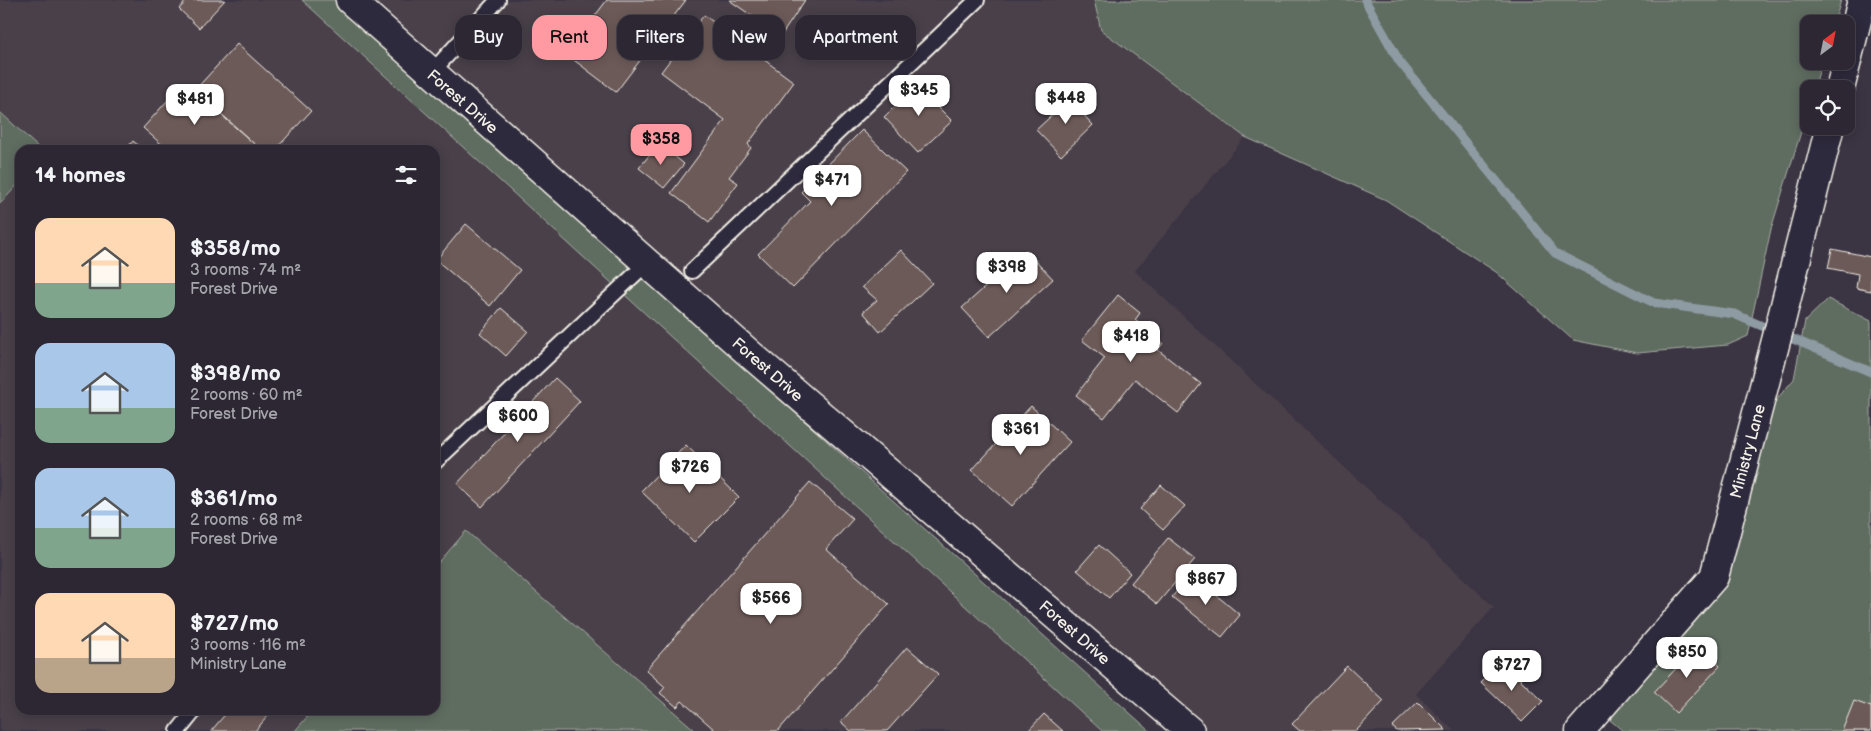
<!DOCTYPE html>
<meta charset="utf-8">
<style>
body{margin:0;font-family:"Balsamiq Sans",sans-serif;background:#342f3a;color:#f1f3f6;height:100vh;display:flex;flex-direction:column;font-size:19px;white-space:nowrap}
*{box-sizing:border-box;margin:0}
p{font-size:16px;color:#a6a5ac}
.icon{flex:none;width:28px;height:28px;fill:none;stroke:currentColor;stroke-width:2;stroke-linecap:round;stroke-linejoin:round}
.map{position:relative;flex:1;overflow:hidden}
.details{position:absolute;left:15px;top:145px;width:425px;height:570px;display:flex;flex-direction:column;background:#2c2732;border-radius:15px;box-shadow:0 2px 12px #0003,0 0 0 1px #48444d}
.details>*{flex:none}
.guide{position:absolute;left:455px;top:15px;width:475px;height:45px;display:flex;gap:10px}
.needle{width:32px;rotate:32deg}
.fabs{position:absolute;left:1800px;top:15px;display:grid;gap:10px}
.fabs a{display:grid;place-items:center;width:55px;height:55px;border-radius:10px;background:#2c2732;box-shadow:0 2px 12px #0003,0 0 0 1px #48444d;font-size:25px}
.price{position:absolute;translate:-50% -42px;padding:0 11px;border-radius:10px;background:#fff;color:#222;font-size:16px;line-height:32px;filter:drop-shadow(0 1px 2px #0008)}
.price::after{content:'';position:absolute;left:50%;top:30px;width:15px;height:11px;margin-left:-8px;background:inherit;clip-path:polygon(0 0,100% 0,50% 100%)}
.price.current{background:#ff9aa2;color:#111}
ul{padding:0;list-style:none}
li{display:flex;align-items:center;gap:15px;height:125px;padding:0 20px}
li span{display:grid;place-items:center;flex:none;width:140px;height:100px;border-radius:15px;color:#555}
li>.icon{margin-inline-start:auto}
span .icon{width:60px;height:60px;fill:#fffc;stroke-width:1}
li b{font-size:21px}
h2{display:flex;justify-content:space-between;align-items:center;height:60px;padding:0 20px;font-size:21px}
.pill{padding:0 18px;border-radius:15px;background:#2c2732;box-shadow:0 2px 12px #0003,0 0 0 1px #48444d;font-size:18px;line-height:45px}
.pill.current{background:#ff9aa2;color:#111}
.map>svg:first-child{display:block}
</style>
<div class="map">
<svg width="1871" height="731" viewBox="0 0 1871 731">
<rect width="100%" height="100%" fill="#3b3443"/>
<filter id="ink" filterUnits="userSpaceOnUse"><feTurbulence type="fractalNoise" baseFrequency=".02" numOctaves="2"/><feDisplacementMap in="SourceGraphic" scale="10" xChannelSelector="R" yChannelSelector="G"/><feConvolveMatrix kernelMatrix="1 2 1 2 8 2 1 2 1" color-interpolation-filters="sRGB"/></filter>
<g filter="url(#ink)">
<!-- built -->
<path fill="#4a3f4a" d="M0 0H302L1102 731H696L466 531 435 567V150H41L0 112Z
M374 0H1094L1101 30 1245 137 1135 271 1494 607 1416 694 1454 731H1191Z
M20 182V710H313L295 731H0V204Z"/>
<!-- green -->
<path fill="#5e6c61" stroke="#a9aea4" d="M302 0H335L1150 731H1102Z
M1094 0H1841L1834 24H1809V61H1822L1814 89H1809V106L1771 229 1748 336 1728 345 1637 353 1573 340 1496 272 1386 200 1245 137 1101 30Z
M0 112 41 150H20V182L0 204Z
M1828 299 1871 321V731H1623L1598 710 1714 577 1753 427 1794 379 1805 321Z
M466 531 696 731H295L313 710H435V567Z"/>
<g fill="none" stroke-linecap="round" stroke-linejoin="round">
<!-- stream -->
<path stroke="#8e9ba3" stroke-width="9" d="M1365 0 1399 61 1555 253 1654 303 1734 314 1871 372"/>
</g>
<!-- building -->
<path fill="#6c5a59" stroke="#f4f1e8" d="M187 0H225L199 28 179 9Z
M607 0H686L616 92 566 54Z
M729 0H805L781 36Z
M704 15 794 82 748 144 751 148 729 177 738 183 709 222 671 193 725 120 661 72Z
M237 44 311 111 275 150H261L195 90Z
M184 82 261 150H168L143 128Z
M930 82 939 92 931 100 952 121 918 153 884 117 919 83 924 88Z
M1078 91 1087 101 1078 109 1093 125 1061 156 1036 130Z
M862 130 906 172 793 288 758 254 810 201 801 192Z
M133 141 144 150H125Z
M659 143 684 164 664 188 639 168Z
M466 224 520 270 490 306 436 260Z
M1832 249 1871 257V291L1856 288 1858 274 1828 268Z
M901 250 932 283 880 332 863 312 877 300 862 287Z
M1026 250 1053 279 989 337 962 308Z
M1118 295 1140 313 1135 320 1163 343 1158 350 1201 384 1178 413 1135 379 1104 418 1076 395 1105 358 1082 340Z
M501 308 528 331 506 356 480 333Z
M555 378 580 401 482 507 457 484Z
M1031 406 1070 442 1012 506 972 470Z
M686 445 739 497 694 542 641 491Z
M810 482 853 519 826 549 889 604 778 731H716L682 701 677 707 660 693 665 687 646 670Z
M1161 485 1185 506 1163 530 1140 509Z
M1168 538 1195 559 1157 604 1131 583Z
M1099 545 1130 573 1109 598 1077 570Z
M1191 574 1240 615 1222 637 1172 597Z
M1698 645 1720 666 1676 713 1654 692Z
M907 647 938 674 887 731H851L841 722Z
M1502 662 1543 701 1522 722 1481 683Z
M1347 666 1384 701 1356 731H1300L1292 724Z
M1854 701 1871 707V731H1842Z
M1418 702 1446 730 1397 731 1392 727Z
M229 710H273L255 731H211Z
M1044 714 1063 731H1028Z"/>
<g fill="none" stroke-linecap="round" stroke-linejoin="round">
<defs>
<path id="lane" d="M431 73 498 0
M692 271 977 0
M435 462 647 263
M178 731 195 710"/>
<path id="street" d="M1840 89 1862 0
M1580 731 1714 577 1778 333 1830 126"/>
<path id="secondary" d="M350 0 751 355 1190 731"/>
</defs>
<!-- lane casing -->
<use href="#lane" stroke="#f4f1e8" stroke-width="18"/>
<!-- street casing -->
<use href="#street" stroke="#f4f1e8" stroke-width="31"/>
<!-- secondary casing -->
<use href="#secondary" stroke="#f4f1e8" stroke-width="31"/>
<!-- lane -->
<use href="#lane" stroke="#2f2a3d" stroke-width="14"/>
<!-- street -->
<use href="#street" stroke="#2f2a3d" stroke-width="28"/>
<!-- secondary -->
<use href="#secondary" stroke="#2f2a3d" stroke-width="28"/>
</g>
</g>
<g text-anchor="middle" stroke-width="4.5" stroke-linejoin="round" paint-order="stroke">
<!-- street labels -->
<g font-size="16" fill="#f4f1e8" stroke="#2f2a3d">
<text transform="translate(463 101) rotate(41)" y="6">Forest Drive</text>
<text transform="translate(768 369) rotate(41)" y="6">Forest Drive</text>
<text transform="translate(1747 451) rotate(-75)" y="6">Ministry Lane</text>
<text transform="translate(1075 632) rotate(41)" y="6">Forest Drive</text>
</g>
</g>
</svg>
<div class="fabs">
<a><svg class="needle" viewBox="-14 -14 28 28"><path d="M0-13l5 13h-10z" fill="#e53935"/><path d="M0 13l5-13h-10z" fill="#a6a5ac"/></svg></a>
<a><svg class="icon" aria-label="locate" viewBox="0 0 24 24"><circle cx="12" cy="12" r="6"/><path d="M12 2v4M12 18v4M2 12h4M18 12h4"/></svg></a>
</div>
<b class="price" style="left:919px;top:117px">$345</b>
<b class="price" style="left:1066px;top:125px">$448</b>
<b class="price" style="left:195px;top:126px">$481</b>
<b class="price current" style="left:661px;top:166px">$358</b>
<b class="price" style="left:832px;top:207px">$471</b>
<b class="price" style="left:1007px;top:294px">$398</b>
<b class="price" style="left:1131px;top:363px">$418</b>
<b class="price" style="left:518px;top:443px">$600</b>
<b class="price" style="left:1021px;top:456px">$361</b>
<b class="price" style="left:690px;top:494px">$726</b>
<b class="price" style="left:1206px;top:606px">$867</b>
<b class="price" style="left:771px;top:625px">$566</b>
<b class="price" style="left:1687px;top:679px">$850</b>
<b class="price" style="left:1512px;top:692px">$727</b>
<div class="guide">
<a class="pill">Buy</a>
<a class="pill current">Rent</a>
<a class="pill">Filters</a>
<a class="pill">New</a>
<a class="pill">Apartment</a>
</div>
<section class="details">
<h2>14 homes<svg class="icon" aria-label="filters" viewBox="0 0 24 24"><path d="M4 7h16M4 17h16"/><circle cx="9" cy="7" r="2"/><circle cx="15" cy="17" r="2"/></svg></h2>
<ul>
<li><span style="background:linear-gradient(#ffd9b3 65%,#7fa58c 0)"><svg class="icon" aria-label="home" viewBox="0 0 24 24"><path d="M3 11l9-7 9 7M6 9v11h12V9"/></svg></span><div><b>$358/mo</b><p>3 rooms · 74 m²</p><p>Forest Drive</p></div></li>
<li><span style="background:linear-gradient(#a9c7e8 65%,#7fa58c 0)"><svg class="icon" aria-label="home" viewBox="0 0 24 24"><path d="M3 11l9-7 9 7M6 9v11h12V9"/></svg></span><div><b>$398/mo</b><p>2 rooms · 60 m²</p><p>Forest Drive</p></div></li>
<li><span style="background:linear-gradient(#a9c7e8 60%,#7fa58c 0)"><svg class="icon" aria-label="home" viewBox="0 0 24 24"><path d="M3 11l9-7 9 7M6 9v11h12V9"/></svg></span><div><b>$361/mo</b><p>2 rooms · 68 m²</p><p>Forest Drive</p></div></li>
<li><span style="background:linear-gradient(#ffd9b3 65%,#b9a48a 0)"><svg class="icon" aria-label="home" viewBox="0 0 24 24"><path d="M3 11l9-7 9 7M6 9v11h12V9"/></svg></span><div><b>$727/mo</b><p>3 rooms · 116 m²</p><p>Ministry Lane</p></div></li>
</ul>
</section>
</div>
